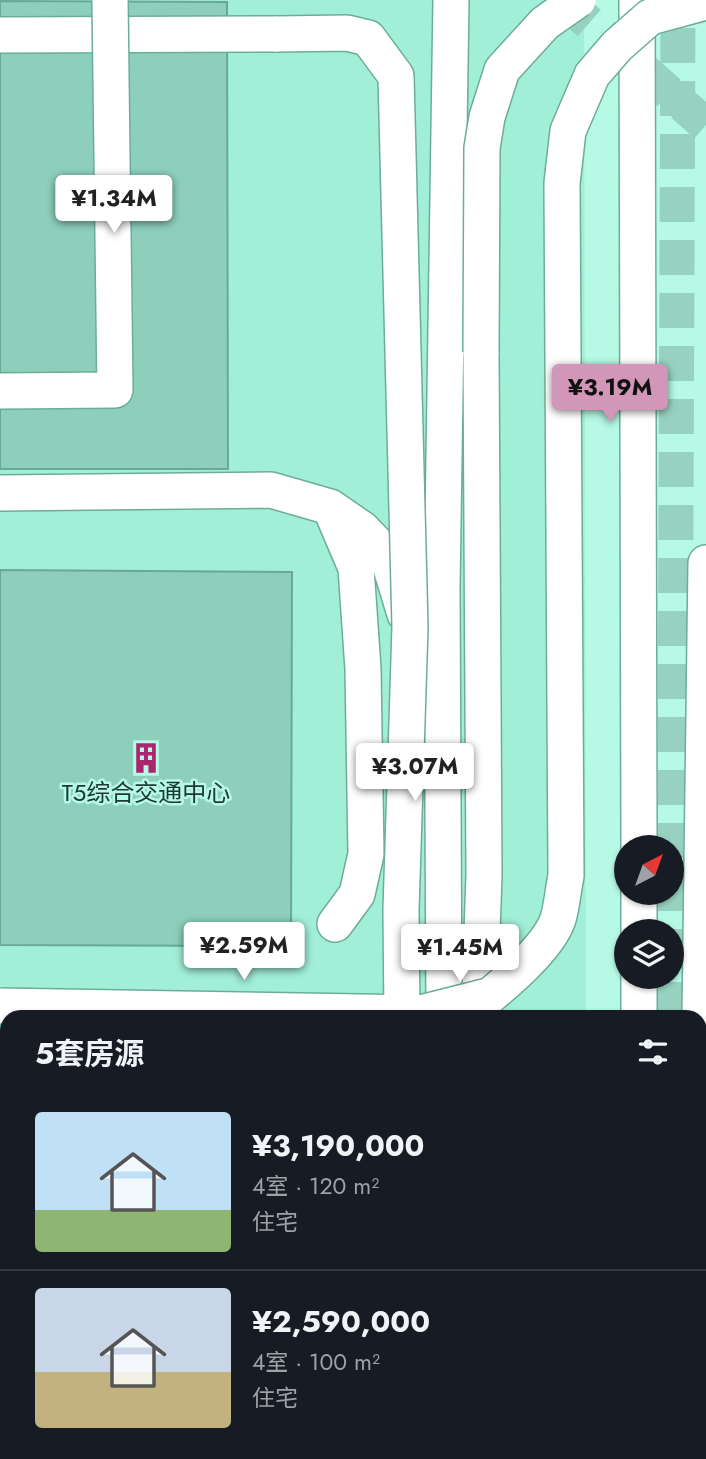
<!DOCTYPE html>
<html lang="zh">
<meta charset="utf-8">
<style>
body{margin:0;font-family:Jost,"Noto Sans SC",sans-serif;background:#242831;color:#f1f3f6;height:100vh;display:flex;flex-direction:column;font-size:26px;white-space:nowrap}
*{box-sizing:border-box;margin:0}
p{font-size:23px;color:#9ea1a6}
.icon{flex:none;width:38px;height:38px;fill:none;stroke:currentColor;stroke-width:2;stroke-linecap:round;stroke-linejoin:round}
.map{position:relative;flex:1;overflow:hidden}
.sheet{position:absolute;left:0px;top:1010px;width:707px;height:450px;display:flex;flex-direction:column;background:#171b24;border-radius:21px 21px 0 0;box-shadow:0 2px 5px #0004}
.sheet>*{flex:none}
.needle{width:46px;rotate:41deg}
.buttons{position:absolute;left:614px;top:835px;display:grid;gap:14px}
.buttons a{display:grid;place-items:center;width:70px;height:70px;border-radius:50%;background:#171b24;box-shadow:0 2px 5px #0004;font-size:35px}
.price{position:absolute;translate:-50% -60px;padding:0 16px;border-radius:7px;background:#fff;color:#222;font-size:23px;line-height:46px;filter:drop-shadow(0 2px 4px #0008)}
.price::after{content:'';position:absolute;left:50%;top:42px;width:21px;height:16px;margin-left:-10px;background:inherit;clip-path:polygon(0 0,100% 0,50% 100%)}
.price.current{background:#d296b8;color:#111}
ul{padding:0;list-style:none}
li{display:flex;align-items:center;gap:21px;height:175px;padding:0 35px}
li+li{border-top:2px solid #363941}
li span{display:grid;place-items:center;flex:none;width:196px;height:140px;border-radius:7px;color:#555}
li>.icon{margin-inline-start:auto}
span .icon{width:84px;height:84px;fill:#fffc;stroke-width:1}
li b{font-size:30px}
h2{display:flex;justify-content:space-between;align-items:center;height:84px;padding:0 35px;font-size:30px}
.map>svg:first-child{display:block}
</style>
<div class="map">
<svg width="706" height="1459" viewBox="0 0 706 1459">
<rect width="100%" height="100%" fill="#b6f9e5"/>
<!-- built -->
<path fill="#a2efd8" d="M0 0H584L586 1017H7V1452H586V1459H0Z"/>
<!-- building -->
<path fill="#8ecfbc" stroke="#68a996" stroke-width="2" d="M0 1 227 2 228 469H0Z
M0 570 292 572 291 946 0 945Z
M0 1082H7V1452H270V1459H0Z"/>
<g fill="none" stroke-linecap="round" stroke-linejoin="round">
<!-- minor-tunnel -->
<path stroke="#97d2c1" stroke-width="35" stroke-dasharray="35 18" stroke-linecap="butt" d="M563 0 706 125
M674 1017 678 0
M672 1459V1452"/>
<defs>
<path id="minor" d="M637 0 639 847
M0 35 277 34
M0 493 271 490 330 507 362 529 387 555 405 614
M330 507 356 568 363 669 366 854 357 894 335 924
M639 892V931
M639 976V1017
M444 1017 442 589 451 0
M479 1017 484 875 481 352
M700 1017 706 563
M338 1452V1459
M422 1452 425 1459
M513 1452 521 1459
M640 1452V1459
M695 1452V1459
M454 1459 462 1452"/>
</defs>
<!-- minor casing -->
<use href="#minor" stroke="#6cad9a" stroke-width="38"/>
<!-- minor -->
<use href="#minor" stroke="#fff" stroke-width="35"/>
<defs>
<path id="minor-bridge" d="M277 34 347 33 368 38 396 76 410 627 401 910 402 1017
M481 352 482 148 487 117 502 70 545 23 578 0
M0 391 115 390 110 0
M0 1006 421 1013 488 996
M464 1017C491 995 547 952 558 919 562 906 563 890 566 876L562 183 568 131 592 75 617 46 650 17 706 2"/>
</defs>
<!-- minor-bridge casing -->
<use href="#minor-bridge" stroke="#6cad9a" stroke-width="38" stroke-linecap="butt"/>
<!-- minor-bridge -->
<use href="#minor-bridge" stroke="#fff" stroke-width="35"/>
</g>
<!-- icons -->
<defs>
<symbol id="building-bare" viewBox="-9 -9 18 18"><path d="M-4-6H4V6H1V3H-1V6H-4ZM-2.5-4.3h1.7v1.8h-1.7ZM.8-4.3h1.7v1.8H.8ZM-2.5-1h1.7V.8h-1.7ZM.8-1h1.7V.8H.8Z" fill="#ab256c" stroke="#b6f9e5" stroke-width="2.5" paint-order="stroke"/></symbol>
</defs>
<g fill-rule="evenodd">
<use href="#building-bare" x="124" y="736" width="44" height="44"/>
</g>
<g text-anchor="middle" stroke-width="5" stroke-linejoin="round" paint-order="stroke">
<!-- poi labels -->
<g font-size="24" fill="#1d3830" stroke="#b6f9e5">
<text x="146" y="801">T5综合交通中心</text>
</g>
</g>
</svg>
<div class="buttons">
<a><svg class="needle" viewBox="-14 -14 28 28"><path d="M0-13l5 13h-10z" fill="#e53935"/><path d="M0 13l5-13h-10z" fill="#9ea1a6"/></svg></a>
<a><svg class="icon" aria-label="layers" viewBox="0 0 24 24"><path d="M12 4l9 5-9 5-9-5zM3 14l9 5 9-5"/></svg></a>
</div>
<b class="price" style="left:114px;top:235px">¥1.34M</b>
<b class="price current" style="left:610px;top:424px">¥3.19M</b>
<b class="price" style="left:415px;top:803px">¥3.07M</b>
<b class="price" style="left:244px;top:982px">¥2.59M</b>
<b class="price" style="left:460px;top:984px">¥1.45M</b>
<section class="sheet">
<h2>5套房源<svg class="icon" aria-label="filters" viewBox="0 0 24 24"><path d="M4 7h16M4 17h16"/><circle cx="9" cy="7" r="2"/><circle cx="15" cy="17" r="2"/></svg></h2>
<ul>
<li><span style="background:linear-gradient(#bfe0f5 70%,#8fb573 0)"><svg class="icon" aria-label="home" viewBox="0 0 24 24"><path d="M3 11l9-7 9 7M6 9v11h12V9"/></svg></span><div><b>¥3,190,000</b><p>4室 · 120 m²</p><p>住宅</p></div></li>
<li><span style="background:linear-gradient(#c9d6e8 60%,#c2b280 0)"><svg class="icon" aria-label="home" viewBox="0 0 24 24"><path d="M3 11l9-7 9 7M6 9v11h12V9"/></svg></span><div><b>¥2,590,000</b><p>4室 · 100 m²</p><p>住宅</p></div></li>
</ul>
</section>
</div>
